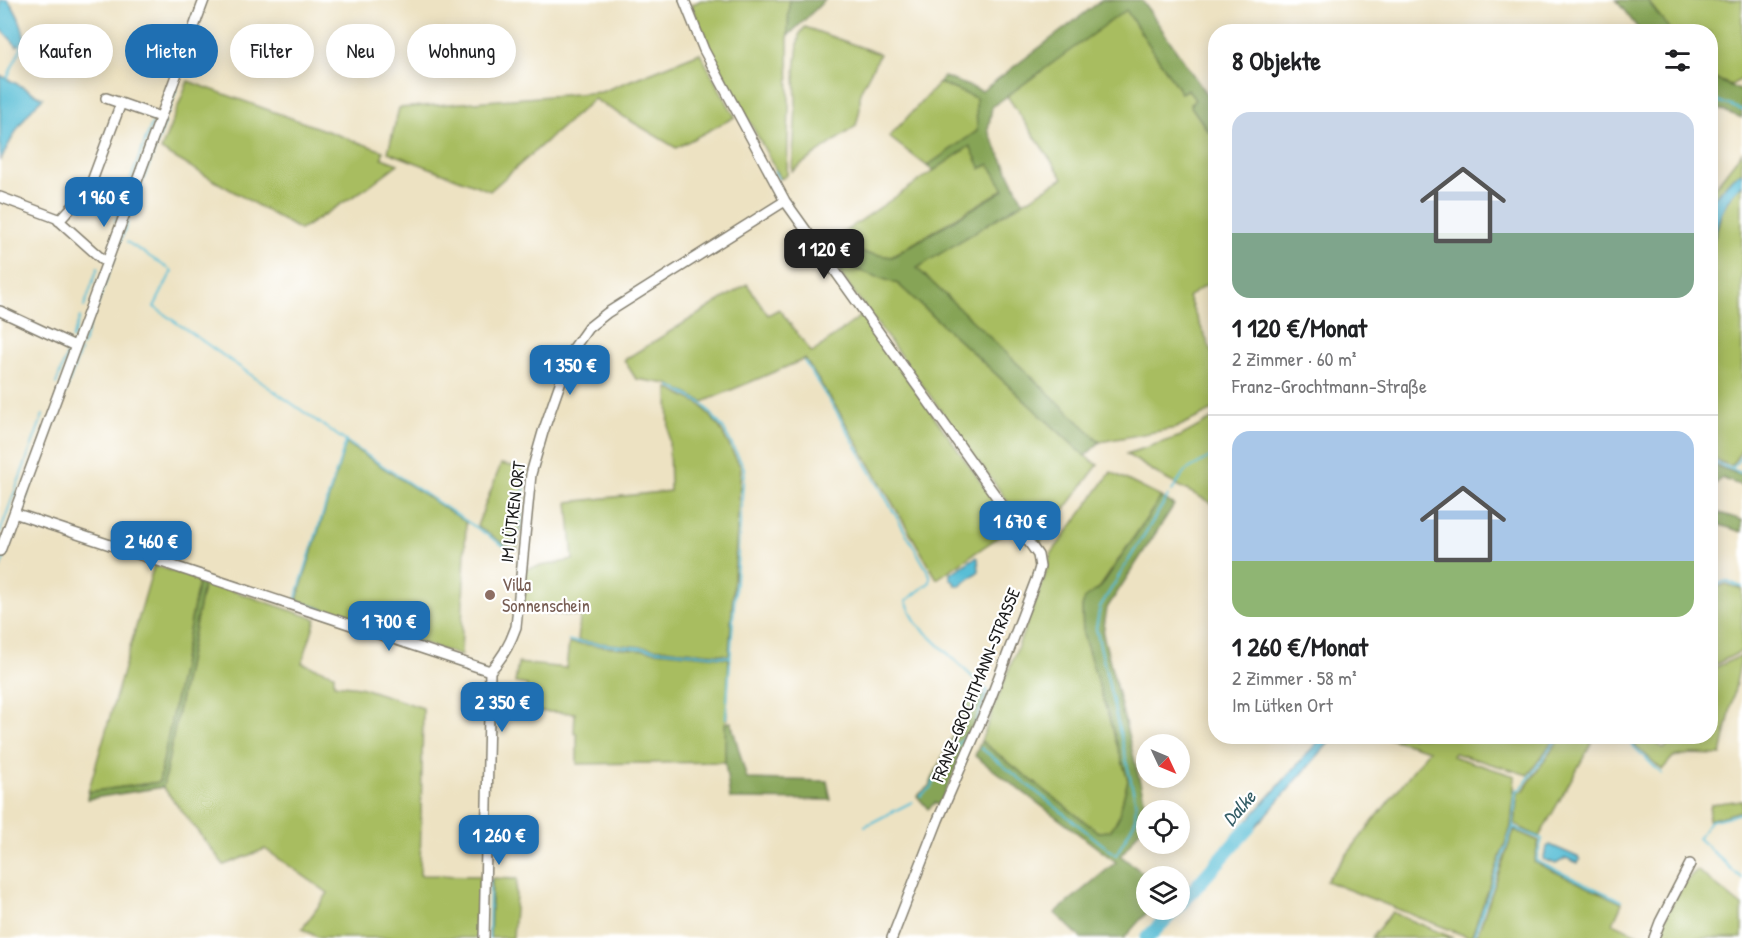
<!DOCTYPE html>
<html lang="de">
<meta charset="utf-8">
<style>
body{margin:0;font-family:"Patrick Hand",sans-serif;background:#f2f2f2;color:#202124;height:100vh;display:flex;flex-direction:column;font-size:22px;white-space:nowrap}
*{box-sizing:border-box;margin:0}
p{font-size:20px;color:#757577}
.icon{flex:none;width:33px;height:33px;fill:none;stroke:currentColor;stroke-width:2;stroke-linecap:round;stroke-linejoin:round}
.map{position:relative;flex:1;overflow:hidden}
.side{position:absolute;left:1208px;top:24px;width:510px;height:720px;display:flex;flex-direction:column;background:#fff;border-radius:24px;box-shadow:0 3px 15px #0003}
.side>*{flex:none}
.hud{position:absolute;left:18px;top:24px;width:570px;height:54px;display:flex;gap:12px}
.needle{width:39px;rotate:134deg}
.controls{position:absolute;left:1136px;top:734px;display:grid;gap:12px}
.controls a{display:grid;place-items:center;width:54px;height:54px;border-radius:50%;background:#fff;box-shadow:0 3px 15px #0003;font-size:30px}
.price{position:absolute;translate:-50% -51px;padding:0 14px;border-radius:12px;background:#1f6fb2;color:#fff;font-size:20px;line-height:39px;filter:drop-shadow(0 2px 3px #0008)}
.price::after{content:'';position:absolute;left:50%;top:36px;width:18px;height:14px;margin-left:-9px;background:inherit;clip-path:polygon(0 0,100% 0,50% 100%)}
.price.on{background:#222;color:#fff}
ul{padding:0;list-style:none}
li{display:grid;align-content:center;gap:12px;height:318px;padding:0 24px}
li+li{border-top:2px solid #e0e0e0}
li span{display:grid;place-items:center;height:186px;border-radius:18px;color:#555}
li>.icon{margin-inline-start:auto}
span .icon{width:108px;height:108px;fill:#fffc;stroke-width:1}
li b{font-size:26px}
h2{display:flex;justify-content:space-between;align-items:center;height:72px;padding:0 24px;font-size:26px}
.chip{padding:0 21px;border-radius:27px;background:#fff;box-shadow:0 3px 15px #0003;font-size:21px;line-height:54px}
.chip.on{background:#1f6fb2;color:#fff}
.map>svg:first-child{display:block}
</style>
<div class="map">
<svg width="1742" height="938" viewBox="0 0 1742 938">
<rect width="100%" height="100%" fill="#fff"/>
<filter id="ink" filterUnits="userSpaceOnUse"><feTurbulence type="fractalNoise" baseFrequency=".0167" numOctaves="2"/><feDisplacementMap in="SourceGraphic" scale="12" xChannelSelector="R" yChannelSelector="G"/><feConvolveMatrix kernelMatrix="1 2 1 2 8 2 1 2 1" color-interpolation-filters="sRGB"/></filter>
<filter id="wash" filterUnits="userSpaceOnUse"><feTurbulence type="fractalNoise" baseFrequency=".008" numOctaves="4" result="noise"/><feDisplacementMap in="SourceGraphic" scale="24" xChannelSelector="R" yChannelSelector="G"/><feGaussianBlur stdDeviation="1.35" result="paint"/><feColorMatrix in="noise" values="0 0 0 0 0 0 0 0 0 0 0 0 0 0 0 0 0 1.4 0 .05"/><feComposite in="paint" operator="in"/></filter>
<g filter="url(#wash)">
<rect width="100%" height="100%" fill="#ede2c2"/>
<!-- green -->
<path fill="#a8bd61" stroke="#626c3e" stroke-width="1.5" d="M701 0H789L788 36 789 107 787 175 781 179 707 44 691 5Z
M1647 0H1742V79L1731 85 1710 77V32L1671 31Z
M1126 9 1181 93 1188 89 1196 100 1190 104 1208 131 1214 127 1215 128V279L1188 297 1215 359V409L1176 428 1100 442 916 268 1063 178 1007 96Z
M805 27 880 54 860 92V109L856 126 792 171 796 106 795 71 799 35Z
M700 53 735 117 676 148 594 99 490 191 388 152 399 108 601 92Z
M188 81 383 151 382 158 398 164 365 189 300 230 161 150Z
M939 83 976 98 977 131 927 166 889 137Z
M970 146 981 168 988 163 1004 189 891 257 822 247Z
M1742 152V172L1732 178 1710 202V193Z
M1742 185V450L1731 466 1710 458V253L1723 208 1732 192Z
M849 267 898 284 1085 456 1098 465 1039 544 839 272Z
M747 284 768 315 779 309 812 353 862 315 1013 527 937 579 839 412 805 359 703 402 668 384 636 379 624 360Z
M668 388 700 404 720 428 741 468 729 655 578 641 580 616 523 611 525 569 573 560 568 502 670 491Z
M1215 417V505L1164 478 1126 454 1181 436Z
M346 443 466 522 461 656 297 600Z
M501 464 525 469 518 550 509 544 507 546 477 526Z
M1111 472 1161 497 1100 587 1085 598 1082 607 1083 634 1128 780 1118 819 1110 831 1098 832 981 741 1043 582 1051 554Z
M154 565 199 580 159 782 88 792Z
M204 581 316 619 302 663 334 674V684L360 687 423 708 420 875 480 876 479 938H319L302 929 328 893 265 849 224 865 163 787Z
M1726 584 1742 589V651L1710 667V590Z
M569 643 729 658 725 762 577 764V734L574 733 575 713 526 711 527 685 515 683 518 663 566 668Z
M1742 655 1721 755 1690 754 1673 757 1662 770 1626 737H1655L1654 740 1664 749 1675 737 1710 736V670Z
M1384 737H1556L1528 775 1454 753 1452 756 1515 776 1511 827 1471 938 1326 881 1429 750Z
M1561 737H1595L1539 837 1515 825 1518 792 1523 791Z
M1742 800V811L1708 820 1711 804Z
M1514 830 1539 841 1534 862 1622 903 1613 923 1646 938H1476Z
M1697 870 1742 906V938H1658C1666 915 1678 886 1697 870Z
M492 878 517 879 513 938H490Z
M1392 912 1453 938H1371Z"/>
<!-- forest -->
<path fill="#86a457" stroke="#51603a" stroke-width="1.5" d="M789 0H825L788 36Z
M1102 0H1142L1215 107V128L1214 127 1208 131 1190 105 1195 100 1188 89 1181 93 1126 10 992 107 988 130 1023 202 917 268 1100 442 1085 456 898 284 849 267 839 272 822 247 892 257 1004 190 989 164 981 169 970 146 933 171 927 166 977 131 976 98 939 83 944 77 982 91Z
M1616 0H1647L1671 31H1640Z
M1710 77 1742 91V118L1710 106Z
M1714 465 1742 475V486L1721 478 1710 491V469Z
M1161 497 1174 505 1107 608 1103 634 1144 798V824L1121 856 1147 876 1146 909H1150L1124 938H1081L1055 913 1116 862 975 756 981 741 1098 832 1110 831 1118 819 1128 780 1083 634 1082 607 1085 598 1101 587Z
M1710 510 1742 520V532L1710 522Z
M199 580 204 581 163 787 87 799 88 792 159 782Z
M975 686 986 698 939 806 935 803 928 809 917 796 929 786Z
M731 722 747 779 827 781 831 800 730 799 725 762V723Z"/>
<!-- water -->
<path fill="#58bed6" stroke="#3a6d79" stroke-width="1.5" d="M0 0H8C18 12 22 24 25 39L17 46 0 28Z
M0 75 43 98C23 115 12 138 0 161Z
M1742 172V185C1720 201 1717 228 1710 253V202L1732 178Z
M976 557 978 558 979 571 960 586H957L950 578V574Z
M1322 737H1334L1241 844 1233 837Z
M1550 845 1578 857 1580 860 1578 863 1566 858 1556 864 1543 859 1547 847Z"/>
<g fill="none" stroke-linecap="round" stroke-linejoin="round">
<!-- stream -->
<path stroke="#58bed6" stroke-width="2" d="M7 78 21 48V42
M1710 98 1742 110
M167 115 176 90
M774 171 778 179
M138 194 165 122
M115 221 152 123
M127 242 172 271 154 307 344 440 507 548
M119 245 136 200
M84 307 98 267
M93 317 116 253
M72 339 80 317
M82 346 90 324
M804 361 837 413 930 575V582L906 601 916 623 987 691 976 723
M56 384 69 349
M670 386 702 403 723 428 744 468 726 718
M65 393 80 351
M346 441 295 601 420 643
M1710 465 1713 462 1742 473
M1732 469 1742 455
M1172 491 1185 471 1215 454
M22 508 60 404
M521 529 526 472
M0 532 43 415
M0 569 18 521
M1710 588 1726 581 1742 587
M569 641 730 657
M1623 736 1662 774
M981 748 1116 855 1135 821 1136 803 1096 628 1100 607 1168 496
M920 796 930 788 959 743 964 738 969 739
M1742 813 1710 821 1698 838 1742 879
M865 826 912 802
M1514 828 1542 839 1536 861 1622 901
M1474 935 1513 827 1516 790 1521 789 1559 736
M489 938 490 880"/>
<!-- river -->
<path stroke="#58bed6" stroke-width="14" d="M1179 906 1249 827
M1147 938 1176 909"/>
</g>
</g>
<g filter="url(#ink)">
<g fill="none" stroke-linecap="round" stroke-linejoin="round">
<defs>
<path id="minor" d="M684 0 704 50 785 201 1038 555 1040 567 1037 577 990 700 938 820 892 938
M106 98 160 117
M0 197 56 218 103 260 107 261
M59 221 89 189 121 103
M0 311 75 346
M14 513 490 671
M0 551 204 0
M484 938 490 671C503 658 510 644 516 627L531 474 543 432 571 352 588 328 607 313 785 201
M1654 938 1660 922 1690 864"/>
</defs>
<!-- minor casing -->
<use href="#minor" stroke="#847f6f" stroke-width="12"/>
<!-- minor -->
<use href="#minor" stroke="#fff" stroke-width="9"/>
</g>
</g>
<!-- markers -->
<circle fill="#8d6e63" stroke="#fff" stroke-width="2" cx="490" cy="595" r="6"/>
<g text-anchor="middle" stroke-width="4.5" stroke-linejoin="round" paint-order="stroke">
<!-- street labels -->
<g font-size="18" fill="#1c1c1c" stroke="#fff">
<text transform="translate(513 512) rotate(-83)" y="6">IM LÜTKEN ORT</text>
<text transform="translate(976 685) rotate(-68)" y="6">FRANZ-GROCHTMANN-STRASSE</text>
</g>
<!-- education labels -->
<g font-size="18" fill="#785e54" stroke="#fff" text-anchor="start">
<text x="502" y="591">Villa<tspan x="502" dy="21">Sonnenschein</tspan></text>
</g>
<!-- water labels -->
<g font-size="20" font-style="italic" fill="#345d66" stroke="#fff">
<text transform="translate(1239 808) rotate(-49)" y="7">Dalke</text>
</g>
</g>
</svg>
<div class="controls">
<a><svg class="needle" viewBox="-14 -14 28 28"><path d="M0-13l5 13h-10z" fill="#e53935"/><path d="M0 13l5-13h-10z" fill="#757577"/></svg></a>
<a><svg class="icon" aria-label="locate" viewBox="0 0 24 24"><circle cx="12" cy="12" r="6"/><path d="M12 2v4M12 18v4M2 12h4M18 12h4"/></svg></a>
<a><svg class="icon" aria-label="layers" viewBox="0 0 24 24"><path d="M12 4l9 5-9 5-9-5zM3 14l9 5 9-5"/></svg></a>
</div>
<b class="price" style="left:104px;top:228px">1 960 €</b>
<b class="price on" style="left:824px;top:280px">1 120 €</b>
<b class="price" style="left:570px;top:396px">1 350 €</b>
<b class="price" style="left:1020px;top:552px">1 670 €</b>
<b class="price" style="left:151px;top:572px">2 460 €</b>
<b class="price" style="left:389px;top:652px">1 700 €</b>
<b class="price" style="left:502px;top:733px">2 350 €</b>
<b class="price" style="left:499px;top:866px">1 260 €</b>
<div class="hud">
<a class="chip">Kaufen</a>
<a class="chip on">Mieten</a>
<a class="chip">Filter</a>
<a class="chip">Neu</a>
<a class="chip">Wohnung</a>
</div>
<section class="side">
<h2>8 Objekte<svg class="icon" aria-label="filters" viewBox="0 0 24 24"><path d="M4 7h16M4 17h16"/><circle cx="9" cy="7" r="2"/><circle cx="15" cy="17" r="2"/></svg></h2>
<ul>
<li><span style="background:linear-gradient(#c9d6e8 65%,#7fa58c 0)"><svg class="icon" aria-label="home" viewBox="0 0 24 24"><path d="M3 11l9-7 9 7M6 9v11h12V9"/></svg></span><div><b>1 120 €/Monat</b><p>2 Zimmer · 60 m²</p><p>Franz-Grochtmann-Straße</p></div></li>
<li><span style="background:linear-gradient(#a9c7e8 70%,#8fb573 0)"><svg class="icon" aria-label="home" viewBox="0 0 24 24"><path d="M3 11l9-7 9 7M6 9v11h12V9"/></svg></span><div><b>1 260 €/Monat</b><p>2 Zimmer · 58 m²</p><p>Im Lütken Ort</p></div></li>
</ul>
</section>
</div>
